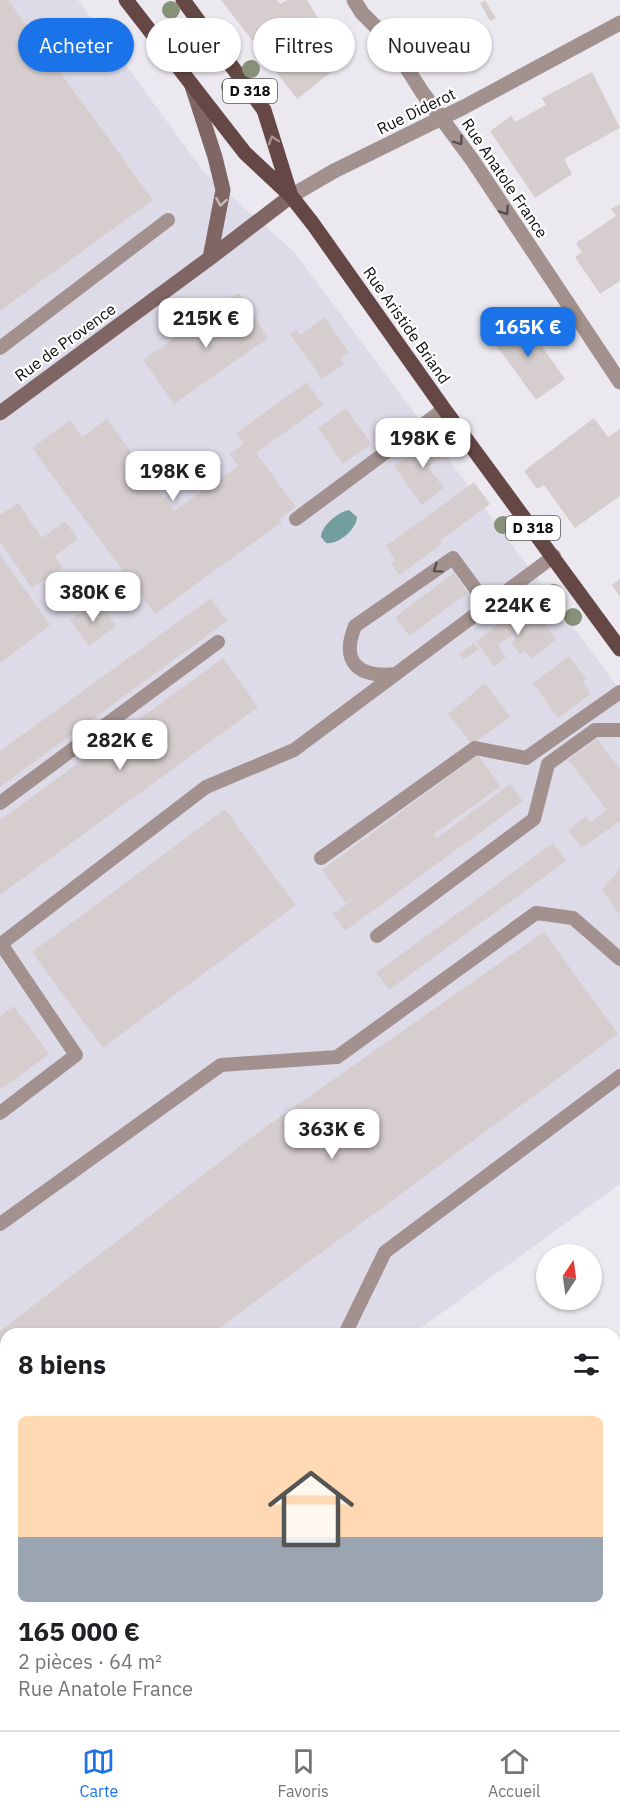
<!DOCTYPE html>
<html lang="fr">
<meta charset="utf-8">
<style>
body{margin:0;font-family:"IBM Plex Sans",sans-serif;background:#f6f6f6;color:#202124;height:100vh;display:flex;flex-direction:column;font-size:22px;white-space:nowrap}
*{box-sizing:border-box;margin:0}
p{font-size:20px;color:#757577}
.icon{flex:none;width:33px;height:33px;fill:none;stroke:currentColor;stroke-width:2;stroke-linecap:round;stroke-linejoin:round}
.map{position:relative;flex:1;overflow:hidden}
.drawer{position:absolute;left:0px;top:1328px;width:621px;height:404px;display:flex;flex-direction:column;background:#fff;border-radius:18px 18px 0 0;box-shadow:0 2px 4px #0004}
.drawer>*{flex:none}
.banner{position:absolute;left:18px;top:18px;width:585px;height:54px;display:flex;gap:12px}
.needle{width:39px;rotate:13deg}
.tools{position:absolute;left:536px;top:1244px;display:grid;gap:12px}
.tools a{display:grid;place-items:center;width:66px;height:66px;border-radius:50%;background:#fff;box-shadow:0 2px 4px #0004;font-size:30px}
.price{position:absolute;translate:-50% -51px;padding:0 14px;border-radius:12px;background:#fff;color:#222;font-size:20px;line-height:39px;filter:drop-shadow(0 2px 3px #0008)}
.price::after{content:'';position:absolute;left:50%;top:36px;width:18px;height:14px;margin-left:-9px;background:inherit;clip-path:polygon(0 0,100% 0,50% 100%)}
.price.active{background:#1a73e8;color:#fff}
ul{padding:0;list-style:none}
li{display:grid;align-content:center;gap:12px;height:318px;padding:0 18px}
li span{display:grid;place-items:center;height:186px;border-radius:9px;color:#555}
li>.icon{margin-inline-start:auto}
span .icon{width:108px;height:108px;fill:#fffc;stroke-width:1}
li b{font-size:26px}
h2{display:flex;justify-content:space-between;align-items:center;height:72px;padding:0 18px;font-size:26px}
.tag{padding:0 21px;border-radius:27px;background:#fff;box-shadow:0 2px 4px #0004;font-size:21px;line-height:54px}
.tag.active{background:#1a73e8;color:#fff}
.dock{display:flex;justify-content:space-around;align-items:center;height:84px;border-top:2px solid #e0e0e0;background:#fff;font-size:16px;color:#757577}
.dock a{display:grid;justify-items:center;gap:3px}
.dock .active{color:#1a73e8}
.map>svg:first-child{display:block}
</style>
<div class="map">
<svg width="620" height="1730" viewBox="0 0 620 1730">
<rect width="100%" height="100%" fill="#ebe9ef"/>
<!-- built -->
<path fill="#dedbe8" d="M0 0H78L204 172 292 250 308 270 620 690V1184L414 1333 6 1334V1632L0 1636Z"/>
<!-- green -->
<path fill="#bacaaa" d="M6 1633V1725H570L564 1730H0V1637Z
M615 1642 620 1649V1683L615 1687Z"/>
<!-- water -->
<path fill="#729e9d" d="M349 510 357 517C357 529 338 545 326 543L321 537C321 526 338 512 349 510Z"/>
<!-- building -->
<path fill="#d6cece" d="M0 0H8L153 200 0 311Z
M221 0H277L280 4 287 0H307L344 62 297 99Z
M485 0 496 18 490 21 480 3Z
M592 72 620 128 564 159 572 174 535 198 490 131 511 116 515 122 546 105 542 98Z
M620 204V281L600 294 575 257 582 252 576 243 616 216 611 209Z
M239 293 268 338 174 404 143 360Z
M520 316 565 379 536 400 491 338Z
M324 317 349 352 340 359 344 364 322 379 290 334 296 330 300 335Z
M307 382 323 405 256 453 296 507 279 519 282 522 155 614 32 448 70 420 82 437 107 419 174 511 238 466 230 454 244 443 236 433Z
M346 408 371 444 343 464 318 428Z
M594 418 608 437 620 429V496L575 528 544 485 537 489 524 471Z
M439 434 451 450 428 467 444 488 422 505 394 466Z
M474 482 490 504 440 541 442 544 399 575 391 563 395 560 386 546Z
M18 503 42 538 65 521 78 539 55 556 63 567 32 588 0 542V515Z
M0 554 50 625 0 663Z
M454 573 468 593 409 636 395 617Z
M620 579V597L612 585Z
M211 598 227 621 0 787V751Z
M98 600 116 626 89 646 70 620Z
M531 605 556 640 531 659 525 651 520 655 511 643 516 639 513 634 498 645 506 657 494 667 476 641 503 621 505 623Z
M474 643 479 649 463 660 459 654Z
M569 656 586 679 583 682 591 694 558 718 533 683Z
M223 658 258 707 0 895V820Z
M485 683 510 717 472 744 448 714Z
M597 739 620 769V821L582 848 568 830 586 816 591 822 607 810 568 760Z
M478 755 501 786 434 834 437 838 510 784 523 801 345 931 333 914 366 890 346 903 322 870Z
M225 809 296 905 103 1048 32 952Z
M553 843 566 861 389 990 376 973Z
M620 868V915L602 890Z
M544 932 618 1034 211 1334H6V1484L0 1488V1331L260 1131Z
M14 1006 49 1054 0 1090V1016Z"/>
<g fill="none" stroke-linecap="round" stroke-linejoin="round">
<!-- service -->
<path stroke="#a2918f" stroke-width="14" d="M0 348 168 220
M296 519 444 409
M396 674C359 678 340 663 355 626L453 558 488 606
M0 803 218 642
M321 858 475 748 526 758 620 692
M377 936 534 819 548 764 595 730H620
M0 1113 76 1055 1 944 206 787 294 750 554 556
M0 1224 221 1065 337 1057 536 913 573 918 620 959
M345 1334 385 1252 620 1076
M0 1586 6 1581"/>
<!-- minor -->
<path stroke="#a2918f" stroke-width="15" d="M354 0 362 13 389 40 422 92 473 161 620 382
M291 196 334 171 464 107 620 23"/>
<!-- secondary -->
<path stroke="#7f6664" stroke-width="15" d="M192 86 215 157 223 190 210 258
M0 413 210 258 291 196"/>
<!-- primary -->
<path stroke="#654846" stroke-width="15" d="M126 0 245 153 291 196 313 224 444 409 620 649
M183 0 264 110 290 193"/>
</g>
<!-- trees -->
<g fill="#879179">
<circle cx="171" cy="10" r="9"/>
<circle cx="201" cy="49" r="9"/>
<circle cx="251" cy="69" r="9"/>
<circle cx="230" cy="87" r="9"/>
<circle cx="503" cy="525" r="9"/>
<circle cx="554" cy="593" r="9"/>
<circle cx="573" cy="617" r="9"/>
</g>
<!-- one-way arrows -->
<defs><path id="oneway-chevron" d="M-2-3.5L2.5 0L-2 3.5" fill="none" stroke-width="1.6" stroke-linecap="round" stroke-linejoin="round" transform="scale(1.5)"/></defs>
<use stroke="#a39190" href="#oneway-chevron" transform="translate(273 140) rotate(-108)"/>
<g stroke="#584e4e">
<use href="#oneway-chevron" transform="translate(459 141) rotate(54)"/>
<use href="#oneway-chevron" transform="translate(505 211) rotate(56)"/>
<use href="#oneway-chevron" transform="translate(437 569) rotate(145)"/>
</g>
<use stroke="#c5bab9" href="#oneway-chevron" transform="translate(221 202) rotate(100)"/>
<g text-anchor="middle" stroke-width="4.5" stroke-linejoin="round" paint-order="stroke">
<!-- shield labels -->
<g fill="#fff" stroke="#565556" stroke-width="1.5">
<rect x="223" y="79" width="54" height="24" rx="4.5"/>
<rect x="506" y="516" width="54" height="24" rx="4.5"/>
</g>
<g font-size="15" font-weight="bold" fill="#0d0c0e">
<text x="250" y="96">D 318</text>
<text x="533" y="533">D 318</text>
</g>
<!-- street labels -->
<g font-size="16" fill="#0d0c0e" stroke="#fff">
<text transform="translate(416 111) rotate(-26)" y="6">Rue Diderot</text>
<text transform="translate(505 178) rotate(56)" y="6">Rue Anatole France</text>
<text transform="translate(407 325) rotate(55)" y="6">Rue Aristide Briand</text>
<text transform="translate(65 342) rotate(-36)" y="6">Rue de Provence</text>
</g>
</g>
</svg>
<div class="tools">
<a><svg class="needle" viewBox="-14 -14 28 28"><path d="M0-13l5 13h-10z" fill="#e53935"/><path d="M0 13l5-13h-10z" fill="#757577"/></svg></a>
</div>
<b class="price" style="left:206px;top:349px">215K €</b>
<b class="price active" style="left:528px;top:358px">165K €</b>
<b class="price" style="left:423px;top:469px">198K €</b>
<b class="price" style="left:173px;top:502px">198K €</b>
<b class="price" style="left:93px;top:623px">380K €</b>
<b class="price" style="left:518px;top:636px">224K €</b>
<b class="price" style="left:120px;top:771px">282K €</b>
<b class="price" style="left:332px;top:1160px">363K €</b>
<div class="banner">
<a class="tag active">Acheter</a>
<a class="tag">Louer</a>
<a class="tag">Filtres</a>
<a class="tag">Nouveau</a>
</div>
<section class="drawer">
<h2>8 biens<svg class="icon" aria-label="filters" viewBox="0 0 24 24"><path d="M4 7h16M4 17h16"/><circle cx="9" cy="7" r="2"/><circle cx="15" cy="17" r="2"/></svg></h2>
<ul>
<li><span style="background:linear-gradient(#ffd9b3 65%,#9aa5b1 0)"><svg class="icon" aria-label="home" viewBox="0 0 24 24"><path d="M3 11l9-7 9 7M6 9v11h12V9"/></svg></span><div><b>165 000 €</b><p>2 pièces · 64 m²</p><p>Rue Anatole France</p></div></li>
</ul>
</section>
</div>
<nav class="dock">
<a class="active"><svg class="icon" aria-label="map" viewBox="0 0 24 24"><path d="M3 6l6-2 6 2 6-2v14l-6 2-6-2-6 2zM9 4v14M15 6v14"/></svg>Carte</a>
<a><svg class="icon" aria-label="saved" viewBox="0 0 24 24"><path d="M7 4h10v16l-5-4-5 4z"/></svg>Favoris</a>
<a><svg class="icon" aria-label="home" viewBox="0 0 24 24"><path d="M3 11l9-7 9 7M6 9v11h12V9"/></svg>Accueil</a>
</nav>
